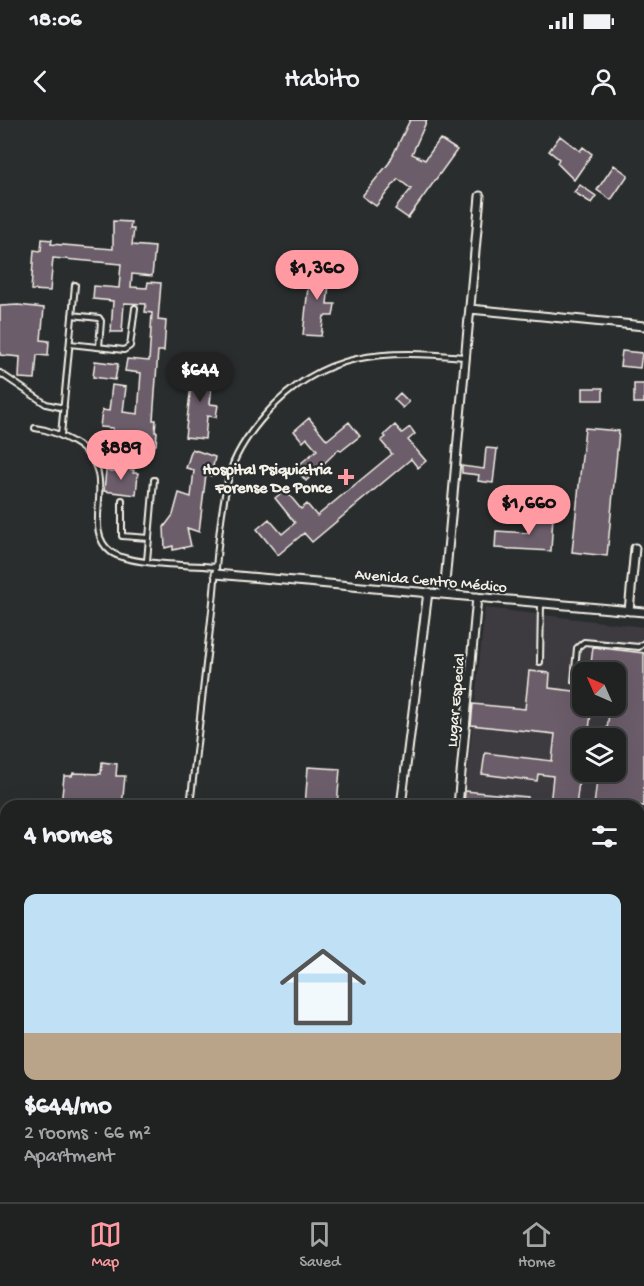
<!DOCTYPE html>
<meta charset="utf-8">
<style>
body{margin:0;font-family:"Gochi Hand",sans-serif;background:#282a2a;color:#f1f3f6;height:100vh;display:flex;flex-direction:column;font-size:22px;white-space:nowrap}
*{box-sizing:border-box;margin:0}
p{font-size:20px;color:#a2a4a5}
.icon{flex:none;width:33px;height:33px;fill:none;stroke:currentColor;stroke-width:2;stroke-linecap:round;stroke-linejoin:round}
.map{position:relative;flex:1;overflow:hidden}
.side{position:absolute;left:0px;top:680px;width:645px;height:404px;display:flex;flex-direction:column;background:#202222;border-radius:18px 18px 0 0;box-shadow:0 6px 24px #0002,0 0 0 2px #3d3f40}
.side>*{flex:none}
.needle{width:39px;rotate:315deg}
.fabs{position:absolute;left:572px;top:542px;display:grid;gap:12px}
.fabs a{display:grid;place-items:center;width:54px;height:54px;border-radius:12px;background:#202222;box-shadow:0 6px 24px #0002,0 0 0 2px #3d3f40;font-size:30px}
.price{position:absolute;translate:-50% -51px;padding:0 14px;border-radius:21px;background:#ff9aa2;color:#111;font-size:20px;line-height:39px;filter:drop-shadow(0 2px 3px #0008)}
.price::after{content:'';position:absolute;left:50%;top:36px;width:18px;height:14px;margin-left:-9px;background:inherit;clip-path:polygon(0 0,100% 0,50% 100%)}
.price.on{background:#222;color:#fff}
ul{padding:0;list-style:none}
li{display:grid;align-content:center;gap:12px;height:318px;padding:0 24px}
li+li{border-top:2px solid #3d3f40}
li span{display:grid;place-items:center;height:186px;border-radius:12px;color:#555}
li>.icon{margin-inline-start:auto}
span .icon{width:108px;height:108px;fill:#fffc;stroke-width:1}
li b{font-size:26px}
h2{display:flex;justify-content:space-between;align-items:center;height:72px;padding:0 24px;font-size:26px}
.status{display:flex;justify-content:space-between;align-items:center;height:42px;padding:0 30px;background:#202222;direction:ltr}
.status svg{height:16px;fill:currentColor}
header{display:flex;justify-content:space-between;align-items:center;height:78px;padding:0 24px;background:#202222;font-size:27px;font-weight:600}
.tabs{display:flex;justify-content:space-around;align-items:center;height:84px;border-top:2px solid #3d3f40;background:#202222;font-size:16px;color:#a2a4a5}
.tabs a{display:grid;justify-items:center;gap:3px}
.tabs .on{color:#ff9aa2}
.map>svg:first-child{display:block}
</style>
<div class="status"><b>18:06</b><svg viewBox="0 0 49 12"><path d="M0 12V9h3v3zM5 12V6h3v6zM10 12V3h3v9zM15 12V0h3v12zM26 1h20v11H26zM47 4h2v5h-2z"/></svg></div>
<header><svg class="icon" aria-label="back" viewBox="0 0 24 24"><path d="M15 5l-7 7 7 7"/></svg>Habito<svg class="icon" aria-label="person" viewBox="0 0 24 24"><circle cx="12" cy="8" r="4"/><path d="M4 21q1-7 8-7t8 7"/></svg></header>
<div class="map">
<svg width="644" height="1082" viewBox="0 0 644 1082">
<rect width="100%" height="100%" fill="#2a2d2e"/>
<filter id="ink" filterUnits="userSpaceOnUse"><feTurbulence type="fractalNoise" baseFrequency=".0167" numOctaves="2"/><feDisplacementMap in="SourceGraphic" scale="12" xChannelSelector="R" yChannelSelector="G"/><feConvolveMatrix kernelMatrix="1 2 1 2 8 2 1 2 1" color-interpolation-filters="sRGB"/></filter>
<g filter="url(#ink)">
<!-- built -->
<path fill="#3e3b40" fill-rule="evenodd" d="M485 488 644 507V1062H639V686H464ZM582 552H615V585H582ZM582 618H615V651H582Z"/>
<!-- building -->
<path fill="#6c5d6a" stroke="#f4f1e8" stroke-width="1.5" d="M410 0H427L412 34 425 40 440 19 457 30 408 98 395 89 411 69 398 59 376 86 362 76 389 43Z
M560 16 580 31 583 27 592 34 574 60 557 43 559 39 549 31Z
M614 45 628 55 611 80 597 70Z
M580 65 596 76 591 83 574 72Z
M113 101 131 102 130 109H134L132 125 155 127 152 156 132 154 131 167 147 168 148 162 161 163 158 200 166 201 164 231H158L153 300H156L155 312H157L156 325H152L151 336 136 335V330L111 327 113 308 100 307 102 290 109 291 112 265 126 267 123 292 138 294 141 253 125 251 127 239 149 241 152 193 145 192 146 184 124 183 122 212H111L113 181 93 179 94 166 119 168 121 144 53 138 50 171 31 170 34 130 41 131 42 119 52 120 51 124 113 129Z
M318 143 327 144 326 153 330 154 327 184H335L333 196H324L321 216 303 215 310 148H318Z
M18 185 44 188 41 220 49 221 48 236 37 235 35 259 19 258 20 237 0 235V186Z
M622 231 642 233 640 248 620 246Z
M95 241 118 244 115 260 93 257Z
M202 244 210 245 209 254H213L210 284 218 285 216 297 207 296 205 319 185 317 193 248 201 249Z
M634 264H644V283H634Z
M583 268H603V280H583Z
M400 273 409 282 403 288 394 279Z
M309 298 327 320 349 302 360 316 341 331 339 329 306 361 295 348 317 330 307 318 303 322 294 311Z
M395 305 402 313 410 307 415 314 408 320 426 341 418 348 411 339 312 422 304 413 278 435 257 409 269 399 282 414 295 403 275 378 285 370 301 389 307 384 317 396 392 334 381 321 386 317 384 315Z
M585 308 619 311 607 436 572 432Z
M486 328 497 329 493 363 478 361 479 355 462 353V346L484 349Z
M192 329 215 337 211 356 206 354 199 412 187 408 191 426 173 430V426L165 428 164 407 173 395 179 373 191 377 194 350 186 348Z
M115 347 134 350 133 353H138L136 375 104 371 106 351H114Z
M529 394 553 395 551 431 495 428 496 411 528 413Z
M593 527 644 533V686H594L598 651H615V618H606L610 585H615V552H590Z
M529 551 550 553 549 568 582 572 580 591 591 593 588 618H582V654H580L576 686H550L553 656 538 654 537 661 482 654 485 633 552 641 555 614 471 605 473 584 525 589Z
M102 642 117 644 116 656H125L122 686H61L64 656H72L73 653 101 654Z
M308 647 340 649 337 686H305Z
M465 671 528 677 527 686H464Z"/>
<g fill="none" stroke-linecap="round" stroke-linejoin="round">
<defs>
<path id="service" d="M72 195 99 198 101 201 99 227
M70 224 124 230 130 226 135 188
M0 253 46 284 64 288
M35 308C50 310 60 315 73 322 126 352 77 406 111 432 128 445 194 445 216 447
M61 315 75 165
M122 380V416L149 418
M147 441 154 360
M540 542 541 483
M574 561 577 528 584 522 639 527 644 523
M190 686C198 618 205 550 213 482 217 441 219 397 229 356 235 333 250 312 266 294 322 230 385 230 465 237
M639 794 644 795
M642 902 644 884
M639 1048H644"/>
<path id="minor" d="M470 189 644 206
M216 454 644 492
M444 474 480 76
M629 491 635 428
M401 686 428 472
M458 686 477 477"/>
</defs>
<!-- service casing -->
<use href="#service" stroke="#f4f1e8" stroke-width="8"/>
<!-- minor casing -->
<use href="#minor" stroke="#f4f1e8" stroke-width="11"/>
<!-- service -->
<use href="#service" stroke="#2a2d2e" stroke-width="4"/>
<!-- minor -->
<use href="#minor" stroke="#2a2d2e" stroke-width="7"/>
</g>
</g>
<!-- markers -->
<path fill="#ff9aa2" stroke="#2a2d2e" stroke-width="2" d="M343 348h6v6h6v6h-6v6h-6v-6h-6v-6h6z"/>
<g text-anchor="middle" stroke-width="4.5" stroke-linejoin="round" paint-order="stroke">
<!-- poi labels -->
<g font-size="16" font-weight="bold" fill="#f4f1e8" stroke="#2a2d2e" text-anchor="end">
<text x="332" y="354">Hospital Psiquiatria<tspan x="332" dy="18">Forense De Ponce</tspan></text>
</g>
<!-- street labels -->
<g font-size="16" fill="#f4f1e8" stroke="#2a2d2e">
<text transform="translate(431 459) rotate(5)" y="6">Avenida Centro Médico</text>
<text transform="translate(454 580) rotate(-85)" y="6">Lugar Especial</text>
</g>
</g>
</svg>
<div class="fabs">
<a><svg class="needle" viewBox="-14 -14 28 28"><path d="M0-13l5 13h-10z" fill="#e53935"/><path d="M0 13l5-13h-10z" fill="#a2a4a5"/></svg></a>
<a><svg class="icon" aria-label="layers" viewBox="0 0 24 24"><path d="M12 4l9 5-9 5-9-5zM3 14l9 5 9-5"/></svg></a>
</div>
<b class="price" style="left:317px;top:181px">$1,360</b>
<b class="price on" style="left:200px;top:283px">$644</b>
<b class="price" style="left:121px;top:361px">$889</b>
<b class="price" style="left:529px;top:416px">$1,660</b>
<section class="side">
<h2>4 homes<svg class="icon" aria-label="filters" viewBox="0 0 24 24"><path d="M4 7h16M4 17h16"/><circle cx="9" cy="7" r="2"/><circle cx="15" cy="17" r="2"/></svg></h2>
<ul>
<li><span style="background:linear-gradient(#bfe0f5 75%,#b9a48a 0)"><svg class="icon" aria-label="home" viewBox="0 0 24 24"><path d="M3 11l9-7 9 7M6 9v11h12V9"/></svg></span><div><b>$644/mo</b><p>2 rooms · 66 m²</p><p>Apartment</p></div></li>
</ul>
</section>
</div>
<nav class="tabs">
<a class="on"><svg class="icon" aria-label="map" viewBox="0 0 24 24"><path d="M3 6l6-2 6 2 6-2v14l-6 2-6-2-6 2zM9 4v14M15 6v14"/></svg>Map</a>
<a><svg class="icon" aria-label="saved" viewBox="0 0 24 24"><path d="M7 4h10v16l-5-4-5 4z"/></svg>Saved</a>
<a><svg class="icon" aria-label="home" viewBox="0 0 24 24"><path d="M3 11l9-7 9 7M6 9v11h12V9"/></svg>Home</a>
</nav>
